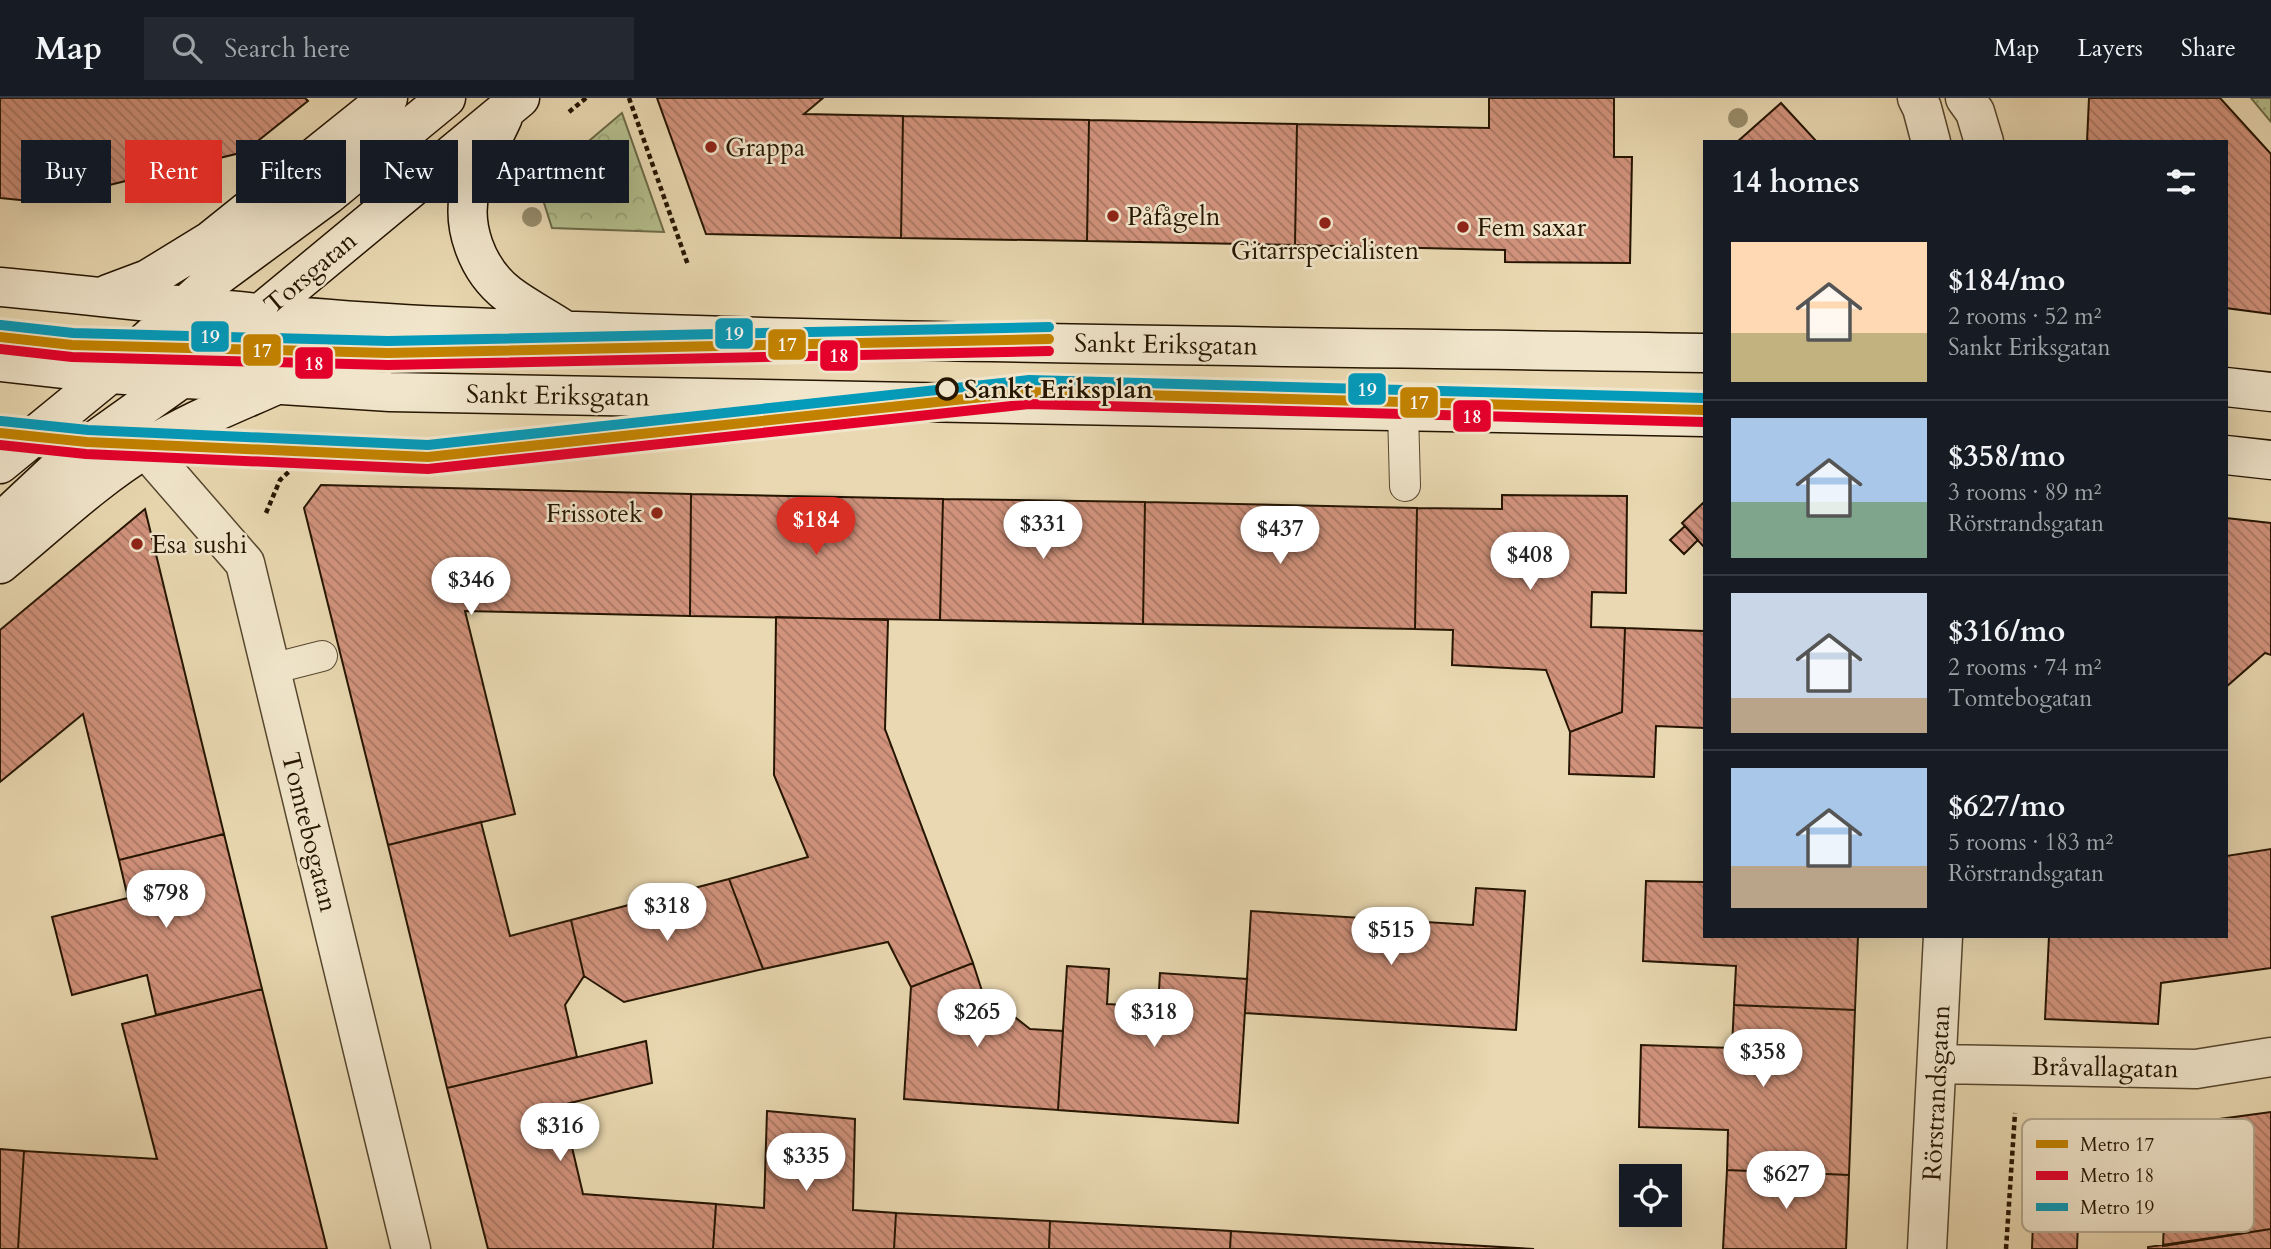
<!DOCTYPE html>
<meta charset="utf-8">
<style>
body{margin:0;font-family:Cardo,serif;background:#242831;color:#f1f3f6;height:100vh;display:flex;flex-direction:column;font-size:26px;white-space:nowrap}
*{box-sizing:border-box;margin:0}
p{font-size:23px;color:#9ea1a6}
.icon{flex:none;width:38px;height:38px;fill:none;stroke:currentColor;stroke-width:2;stroke-linecap:round;stroke-linejoin:round}
.map{position:relative;flex:1;overflow:hidden}
.panel{position:absolute;left:1703px;top:42px;width:525px;height:798px;display:flex;flex-direction:column;background:#171b24;border-radius:0px;box-shadow:0 7px 28px #0002}
.panel>*{flex:none}
.guide{position:absolute;left:21px;top:42px;width:665px;height:63px;display:flex;gap:14px}
.fabs{position:absolute;left:1619px;top:1066px;display:grid;gap:14px}
.fabs a{display:grid;place-items:center;width:63px;height:63px;border-radius:0px;background:#171b24;box-shadow:0 7px 28px #0002;font-size:35px}
.price{position:absolute;translate:-50% -60px;padding:0 16px;border-radius:24px;background:#fff;color:#222;font-size:23px;line-height:46px;filter:drop-shadow(0 2px 4px #0008)}
.price::after{content:'';position:absolute;left:50%;top:42px;width:21px;height:16px;margin-left:-10px;background:inherit;clip-path:polygon(0 0,100% 0,50% 100%)}
.price.on{background:#d93025;color:#fff}
ul{padding:0;list-style:none}
li{display:flex;align-items:center;gap:21px;height:175px;padding:0 28px}
li+li{border-top:2px solid #363941}
li span{display:grid;place-items:center;flex:none;width:196px;height:140px;border-radius:0px;color:#555}
li>.icon{margin-inline-start:auto}
span .icon{width:84px;height:84px;fill:#fffc;stroke-width:1}
li b{font-size:30px}
h2{display:flex;justify-content:space-between;align-items:center;height:84px;padding:0 28px;font-size:30px}
.pill{padding:0 24px;border-radius:0px;background:#171b24;box-shadow:0 7px 28px #0002;font-size:24px;line-height:63px}
.pill.on{background:#d93025;color:#fff}
header{display:flex;align-items:center;gap:42px;box-sizing:border-box;height:98px;padding:0 35px;background:#171b24;border-bottom:2px solid #363941}
header strong{font-size:33px}
nav{display:flex;gap:38px;margin-inline-start:auto;font-size:24px}
.search{width:490px;height:63px;background:#242831;display:flex;align-items:center;gap:18px;box-sizing:border-box;padding:0 24px;border-radius:0px;color:#9ea1a6;font-size:26px}
.map>svg:first-child{display:block}
</style>
<header>
<strong>Map</strong>
<div class="search"><svg class="icon" aria-label="search" viewBox="0 0 24 24"><circle cx="10" cy="10" r="6"/><path d="M15 15l6 6"/></svg>Search here</div>
<nav><a>Map</a><a>Layers</a><a>Share</a></nav>
</header>
<div class="map">
<svg width="2271" height="1151" viewBox="0 0 2271 1151">
<defs>
<pattern id="grass-dots" width="8" height="8" patternUnits="userSpaceOnUse" patternTransform="scale(1.75)"><rect width="8" height="8" fill="#b5bf8d"/><path d="M2 2h.1M6 6h.1" fill="none" stroke="#9ca378" stroke-width="1.8" stroke-linecap="round"/></pattern>
<pattern id="park-crowns" width="20" height="18" patternUnits="userSpaceOnUse" patternTransform="scale(1.75)"><rect width="20" height="18" fill="#b5bf8d"/><path d="M2 6a3 3 0 1 1 6 0M12 15a3 3 0 1 1 6 0" fill="none" stroke="#9ca378"/></pattern>
<pattern id="building-back-hatch" width="6" height="6" patternUnits="userSpaceOnUse" patternTransform="scale(1.75)"><rect width="6" height="6" fill="#d2937d"/><path d="M-1 5l2 2M0 0l6 6M5-1l2 2" fill="none" stroke="#aa7764"/></pattern>
</defs>
<rect width="100%" height="100%" fill="#e9d8b1"/>
<filter id="stains"><feTurbulence type="fractalNoise" baseFrequency=".00286" numOctaves="4"/><feColorMatrix values="0 0 0 0 .2 0 0 0 0 .09 0 0 0 0 .02 0 0 0 .5 -.17"/></filter>
<radialGradient id="worn" r=".72"><stop offset=".6" stop-color="#630" stop-opacity="0"/><stop offset="1" stop-color="#630" stop-opacity=".3"/></radialGradient>
<!-- grass -->
<path fill="url(#grass-dots)" stroke="#6d6a47" stroke-width="2" d="M2251 0H2271V24Z"/>
<!-- park -->
<path fill="url(#park-crowns)" stroke="#6d6a47" stroke-width="2" d="M622 15 664 134 552 130 538 86Z"/>
<!-- building -->
<path fill="url(#building-back-hatch)" stroke="#251501" stroke-width="2" d="M0 0H305L308 3 244 54 40 104 0 100Z
M657 0H823L804 16 903 18 901 140 706 136Z
M1489 0H1614V59H1632L1630 165 1505 164V152L1295 147 1297 26 1489 30Z
M2089 0H2220L2271 56V216L2226 210V44H2087Z
M1781 5 1817 44H1737Z
M903 18 1089 22 1087 143 901 140Z
M1089 22 1297 26 1295 147 1087 143Z
M321 387 691 396 690 518 465 513 515 716 388 747 304 410Z
M691 396 943 401 940 522 690 518Z
M1502 397 1627 398 1626 495 1592 494 1591 529 1625 530 1622 614 1570 634 1546 572 1452 567 1453 532 1415 531 1417 410 1502 411Z
M943 401 1145 404 1143 526 940 522Z
M1145 404 1417 410 1415 531 1143 526Z
M1704 404V449L1682 425Z
M145 411 224 736 119 762 83 616 0 684V532Z
M2226 420 2271 425V557L2265 555 2226 589Z
M1685 428 1698 442 1684 456 1670 442Z
M776 519 888 522 885 631 973 865 911 889 888 844 763 871 729 781 808 759 774 677Z
M1625 530 1704 533V630L1656 628 1654 679 1569 676 1570 634 1622 614Z
M481 724 510 838 571 822 584 878 565 907 577 959 447 990 388 747Z
M224 736 262 891 156 917 147 877 72 897 52 819 128 800 119 762Z
M2271 751V870L2161 885 2158 926 2045 921 2049 838H2226V758Z
M729 781 763 871 624 904 584 878 571 822Z
M1646 783 1704 784V838H1858L1855 912 1734 907 1736 868 1643 863Z
M1476 790 1525 793 1516 932 1245 915 1251 813 1473 827Z
M973 865 982 893 1030 931 1063 933 1058 1012 904 1001 911 889Z
M1067 868 1109 871 1107 906 1158 909 1160 875 1247 881 1238 1025 1058 1012Z
M262 891 327 1151H18L24 1053 157 1061 122 926Z
M1734 907 1855 912 1849 1077 1727 1072 1728 1032 1639 1029 1641 947 1732 950Z
M646 943 652 985 562 1007 583 1096 716 1106 713 1151H488L447 990Z
M767 1013 855 1021 853 1112 896 1115 894 1151H713L716 1106 764 1110Z
M2271 1014V1131L2163 1148 2168 1028Z
M0 1051 24 1053 18 1151H0Z
M1727 1072 1849 1077 1846 1151H1723Z
M896 1115 1050 1123 1049 1151H894Z
M1050 1123 1231 1133 1230 1151H1049Z
M2033 1123 2078 1125 2077 1151H2032Z
M2271 1131V1151H2148V1149Z
M1231 1133 1534 1151H1230Z"/>
<g fill="none" stroke-linecap="round" stroke-linejoin="round">
<defs>
<path id="lane" d="M1403 313 1405 388
M271 571 322 558"/>
<path id="street" d="M1917 0 1922 10 1931 44
M1965 0 1975 14 1984 44
M145 350 245 465 411 1151
M1938 966 2196 971 2271 959
M1927 1151 1943 838"/>
<path id="secondary" d="M503 19C493 42 478 65 471 89 460 127 477 172 508 196 525 209 545 219 563 231
M0 189C148 203 296 222 444 228 864 246 1285 248 1704 255
M108 196 148 181 210 143 388 0
M0 264 110 276 390 294 1704 319
M2226 289 2271 294
M2226 357 2271 362
M0 366 110 276 218 178 328 97 446 0
M0 425 66 363 181 281 520 0
M0 466C48 427 94 382 147 350 186 325 229 308 272 289"/>
</defs>
<!-- lane casing -->
<use href="#lane" stroke="#56462d" stroke-width="32"/>
<!-- street casing -->
<use href="#street" stroke="#56462d" stroke-width="41"/>
<!-- secondary casing -->
<use href="#secondary" stroke="#251501" stroke-width="41"/>
<!-- path -->
<path stroke="#251501" stroke-width="4.5" stroke-dasharray="5 3.5" stroke-linecap="butt" d="M629 0 688 167
M569 14 586 0
M266 415 280 382 324 341
M2006 1151 2015 1015"/>
<!-- lane -->
<use href="#lane" stroke="#f1e6cc" stroke-width="30"/>
<!-- street -->
<use href="#street" stroke="#f1e6cc" stroke-width="38"/>
<!-- secondary -->
<use href="#secondary" stroke="#f1e6cc" stroke-width="38"/>
<defs>
<path id="metro-1" d="M0 239 72 247 388 255 1049 241
M0 335 87 344 428 359 1029 294 1704 312"/>
<path id="metro-2" d="M0 251 72 259 388 267 1049 253
M0 347 86 356 428 371 1029 306 1704 324"/>
<path id="metro-3" d="M1 227 73 235 388 243 1049 229
M1 323 88 332 428 347 1029 282 1704 300"/>
</defs>
<!-- metro-1 casing -->
<use href="#metro-1" stroke="#f1e6cc" stroke-width="16"/>
<!-- metro-2 casing -->
<use href="#metro-2" stroke="#f1e6cc" stroke-width="16"/>
<!-- metro-3 casing -->
<use href="#metro-3" stroke="#f1e6cc" stroke-width="16"/>
<!-- metro-1 -->
<use href="#metro-1" stroke="#c28200" stroke-width="10"/>
<!-- metro-2 -->
<use href="#metro-2" stroke="#e4002b" stroke-width="10"/>
<!-- metro-3 -->
<use href="#metro-3" stroke="#049aba" stroke-width="10"/>
</g>
<!-- trees -->
<g fill="#998d6b">
<circle cx="1738" cy="20" r="10"/>
<circle cx="532" cy="119" r="10"/>
</g>
<!-- markers -->
<g fill="#8f2418" stroke="#f1e6cc" stroke-width="2.5">
<circle cx="711" cy="49" r="7"/>
<circle cx="1113" cy="118" r="7"/>
<circle cx="1325" cy="125" r="7"/>
<circle cx="1463" cy="129" r="7"/>
<circle cx="657" cy="415" r="7"/>
<circle cx="137" cy="446" r="7"/>
</g>
<circle fill="#f1e6cc" stroke="#251501" stroke-width="3.5" cx="947" cy="291" r="10"/>
<g text-anchor="middle" stroke-width="5" stroke-linejoin="round" paint-order="stroke">
<!-- poi labels -->
<g font-size="26" fill="#251501" stroke="#f1e6cc" text-anchor="start">
<text x="725" y="58">Grappa</text>
<text x="1127" y="127">Påfågeln</text>
<text x="1477" y="138">Fem saxar</text>
<text x="1325" y="161" text-anchor="middle">Gitarrspecialisten</text>
<text x="643" y="424" text-anchor="end">Frissotek</text>
<text x="151" y="455">Esa sushi</text>
</g>
<!-- street labels -->
<g font-size="26" fill="#251501" stroke="#f1e6cc">
<text transform="translate(310 174) rotate(-40)" y="9">Torsgatan</text>
<text transform="translate(1166 246) rotate(1)" y="9">Sankt Eriksgatan</text>
<text transform="translate(558 297) rotate(1)" y="9">Sankt Eriksgatan</text>
<text transform="translate(310 734) rotate(76)" y="9">Tomtebogatan</text>
<text transform="translate(2105 969) rotate(1)" y="9">Bråvallagatan</text>
<text transform="translate(1936 995) rotate(-87)" y="9">Rörstrandsgatan</text>
</g>
<!-- stop labels -->
<g font-size="26" font-weight="bold" fill="#251501" stroke="#f1e6cc" text-anchor="start">
<text x="964" y="300">Sankt Eriksplan</text>
</g>
</g>
<!-- legend -->
<rect x="2022" y="1021" width="232" height="113" rx="10" fill="#f1e6cc" stroke="#b4a78f" stroke-width="2"/>
<rect x="2036" y="1042" width="32" height="8" fill="#c28200"/>
<rect x="2036" y="1073" width="32" height="9" fill="#e4002b"/>
<rect x="2036" y="1105" width="32" height="8" fill="#049aba"/>
<g font-size="19" fill="#251501">
<text x="2080" y="1053">Metro 17</text>
<text x="2080" y="1084">Metro 18</text>
<text x="2080" y="1116">Metro 19</text>
</g>
<g stroke="#f1e6cc" stroke-width="2.5">
<rect x="714" y="219" width="40" height="33" rx="7" fill="#049aba"/>
<rect x="190" y="222" width="40" height="33" rx="7" fill="#049aba"/>
<rect x="767" y="230" width="40" height="33" rx="7" fill="#c28200"/>
<rect x="242" y="235" width="40" height="34" rx="7" fill="#c28200"/>
<rect x="819" y="241" width="40" height="33" rx="7" fill="#e4002b"/>
<rect x="294" y="248" width="40" height="34" rx="7" fill="#e4002b"/>
<rect x="1347" y="274" width="40" height="34" rx="7" fill="#049aba"/>
<rect x="1399" y="288" width="40" height="33" rx="7" fill="#c28200"/>
<rect x="1452" y="301" width="40" height="34" rx="7" fill="#e4002b"/>
</g>
<g font-size="19" text-anchor="middle" font-weight="bold" fill="#fff">
<text x="734" y="242">19</text>
<text x="210" y="245">19</text>
<text x="787" y="253">17</text>
<text x="262" y="259">17</text>
<text x="839" y="264">18</text>
<text x="314" y="272">18</text>
<text x="1367" y="298">19</text>
<text x="1419" y="311">17</text>
<text x="1472" y="325">18</text>
</g>
<rect width="100%" height="100%" filter="url(#stains)"/>
<rect width="100%" height="100%" fill="url(#worn)"/>
</svg>
<div class="fabs">
<a><svg class="icon" aria-label="locate" viewBox="0 0 24 24"><circle cx="12" cy="12" r="6"/><path d="M12 2v4M12 18v4M2 12h4M18 12h4"/></svg></a>
</div>
<b class="price on" style="left:816px;top:459px">$184</b>
<b class="price" style="left:1043px;top:463px">$331</b>
<b class="price" style="left:1280px;top:468px">$437</b>
<b class="price" style="left:1530px;top:494px">$408</b>
<b class="price" style="left:471px;top:519px">$346</b>
<b class="price" style="left:166px;top:832px">$798</b>
<b class="price" style="left:667px;top:845px">$318</b>
<b class="price" style="left:1391px;top:869px">$515</b>
<b class="price" style="left:977px;top:951px">$265</b>
<b class="price" style="left:1154px;top:951px">$318</b>
<b class="price" style="left:1763px;top:991px">$358</b>
<b class="price" style="left:560px;top:1065px">$316</b>
<b class="price" style="left:806px;top:1095px">$335</b>
<b class="price" style="left:1786px;top:1113px">$627</b>
<div class="guide">
<a class="pill">Buy</a>
<a class="pill on">Rent</a>
<a class="pill">Filters</a>
<a class="pill">New</a>
<a class="pill">Apartment</a>
</div>
<section class="panel">
<h2>14 homes<svg class="icon" aria-label="filters" viewBox="0 0 24 24"><path d="M4 7h16M4 17h16"/><circle cx="9" cy="7" r="2"/><circle cx="15" cy="17" r="2"/></svg></h2>
<ul>
<li><span style="background:linear-gradient(#ffd9b3 65%,#c2b280 0)"><svg class="icon" aria-label="home" viewBox="0 0 24 24"><path d="M3 11l9-7 9 7M6 9v11h12V9"/></svg></span><div><b>$184/mo</b><p>2 rooms · 52 m²</p><p>Sankt Eriksgatan</p></div></li>
<li><span style="background:linear-gradient(#a9c7e8 60%,#7fa58c 0)"><svg class="icon" aria-label="home" viewBox="0 0 24 24"><path d="M3 11l9-7 9 7M6 9v11h12V9"/></svg></span><div><b>$358/mo</b><p>3 rooms · 89 m²</p><p>Rörstrandsgatan</p></div></li>
<li><span style="background:linear-gradient(#c9d6e8 75%,#b9a48a 0)"><svg class="icon" aria-label="home" viewBox="0 0 24 24"><path d="M3 11l9-7 9 7M6 9v11h12V9"/></svg></span><div><b>$316/mo</b><p>2 rooms · 74 m²</p><p>Tomtebogatan</p></div></li>
<li><span style="background:linear-gradient(#a9c7e8 70%,#b9a48a 0)"><svg class="icon" aria-label="home" viewBox="0 0 24 24"><path d="M3 11l9-7 9 7M6 9v11h12V9"/></svg></span><div><b>$627/mo</b><p>5 rooms · 183 m²</p><p>Rörstrandsgatan</p></div></li>
</ul>
</section>
</div>
